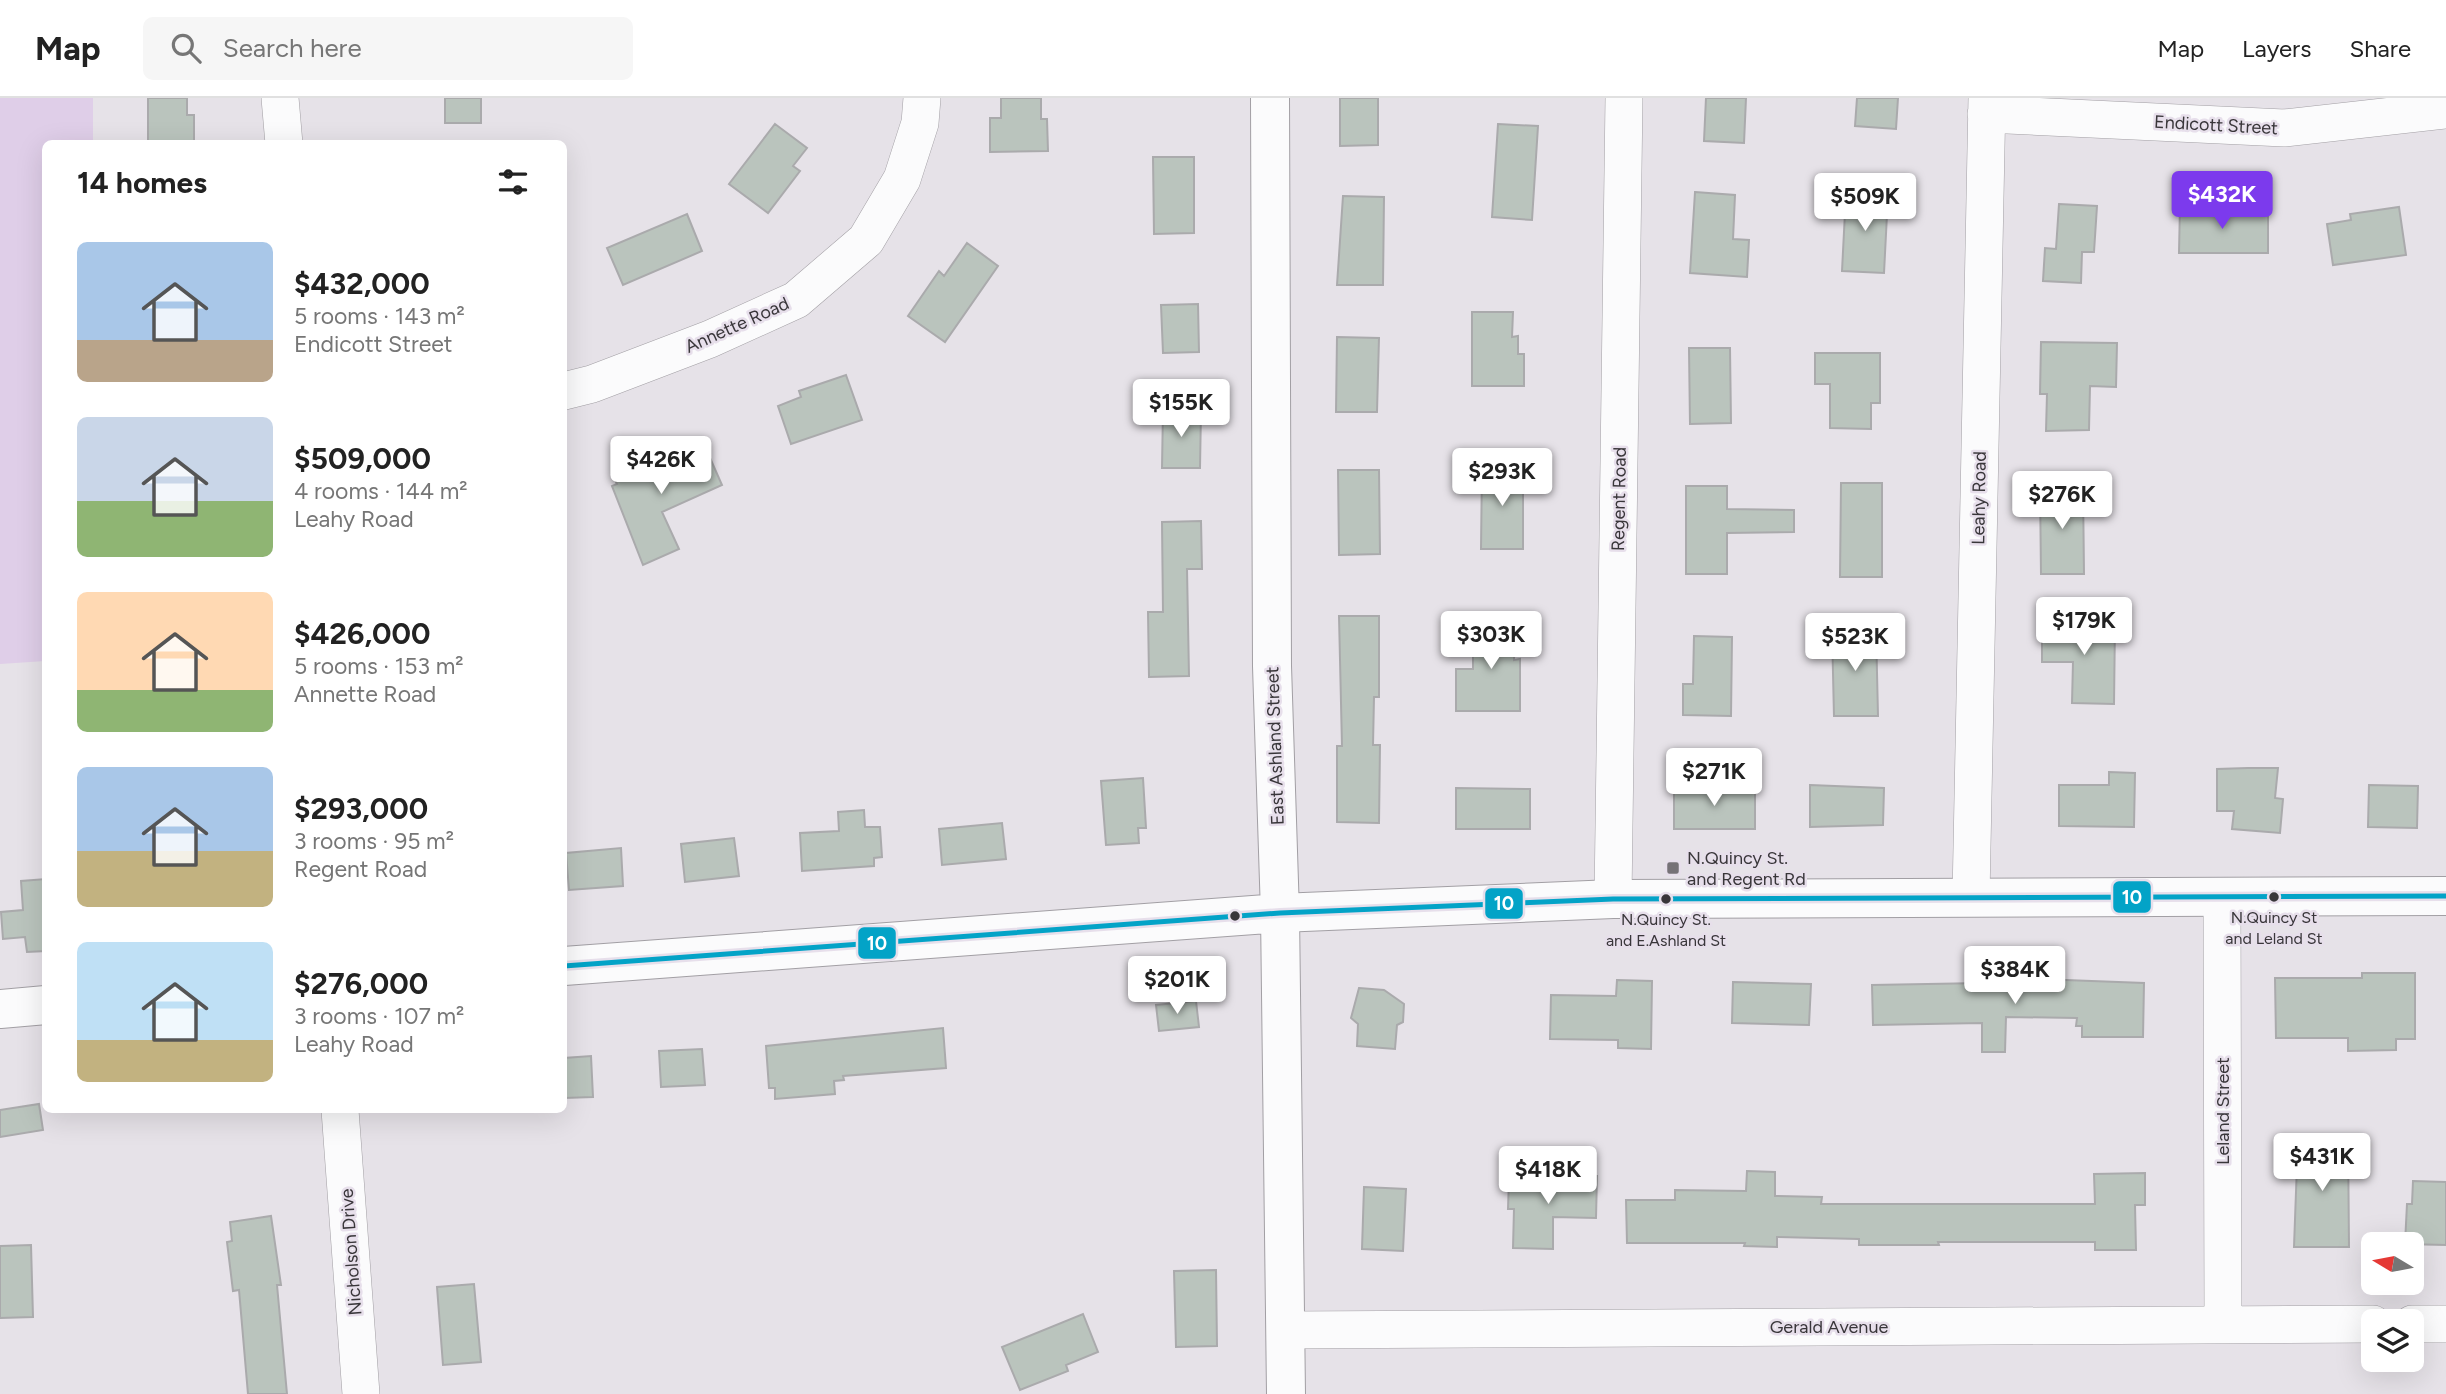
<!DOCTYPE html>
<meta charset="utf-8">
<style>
body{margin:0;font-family:Figtree,sans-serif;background:#f6f6f6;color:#222;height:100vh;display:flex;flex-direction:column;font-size:26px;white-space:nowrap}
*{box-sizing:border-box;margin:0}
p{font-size:23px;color:#767676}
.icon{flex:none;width:38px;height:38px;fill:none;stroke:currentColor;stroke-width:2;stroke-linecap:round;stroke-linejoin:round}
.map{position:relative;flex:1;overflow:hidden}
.sheet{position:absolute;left:42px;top:42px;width:525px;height:973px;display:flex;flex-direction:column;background:#fff;border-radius:10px;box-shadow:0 7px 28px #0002}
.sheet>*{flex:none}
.needle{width:46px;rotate:280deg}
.buttons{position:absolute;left:2361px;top:1134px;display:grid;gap:14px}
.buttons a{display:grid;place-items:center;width:63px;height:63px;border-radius:10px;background:#fff;box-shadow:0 7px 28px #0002;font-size:35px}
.price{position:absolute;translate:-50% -60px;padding:0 16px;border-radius:7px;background:#fff;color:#222;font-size:23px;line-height:46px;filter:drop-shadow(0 2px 4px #0008)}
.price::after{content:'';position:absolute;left:50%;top:42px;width:21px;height:16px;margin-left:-10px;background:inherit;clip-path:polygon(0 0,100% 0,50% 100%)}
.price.on{background:#7c3aed;color:#fff}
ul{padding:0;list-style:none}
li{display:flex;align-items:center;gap:21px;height:175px;padding:0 35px}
li span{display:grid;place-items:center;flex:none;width:196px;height:140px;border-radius:10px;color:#555}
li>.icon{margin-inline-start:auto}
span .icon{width:84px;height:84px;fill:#fffc;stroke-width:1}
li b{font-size:30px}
h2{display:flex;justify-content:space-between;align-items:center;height:84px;padding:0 35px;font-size:30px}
header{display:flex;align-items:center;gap:42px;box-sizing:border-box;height:98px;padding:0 35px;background:#fff;border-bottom:2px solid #e0e0e0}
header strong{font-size:33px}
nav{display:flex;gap:38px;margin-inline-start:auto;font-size:24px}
.search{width:490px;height:63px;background:#f6f6f6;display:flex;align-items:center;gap:18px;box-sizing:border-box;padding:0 24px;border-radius:10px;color:#767676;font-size:26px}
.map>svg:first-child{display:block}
</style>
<header>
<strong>Map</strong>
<div class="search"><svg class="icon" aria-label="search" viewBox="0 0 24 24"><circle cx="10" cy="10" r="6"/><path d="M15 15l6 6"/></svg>Search here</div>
<nav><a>Map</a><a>Layers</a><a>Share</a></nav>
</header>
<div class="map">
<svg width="2446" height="1296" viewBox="0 0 2446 1296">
<rect width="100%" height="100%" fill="#e6e2e8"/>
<!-- green -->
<path fill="#dfcee8" d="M0 0H93V45L46 46 45 563 0 566Z"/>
<!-- building -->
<path fill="#bac4bd" stroke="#aaaaac" stroke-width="2" d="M148 0H187V17H194V46H148Z
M445 0H481V25H445Z
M1001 0H1041V21H1047L1048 53 990 54V20H1001Z
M1340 0H1378V47L1340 48Z
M1706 0H1746L1744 45 1704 43Z
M1857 0H1898L1896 31 1855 28Z
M775 26 807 50 793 68 800 73 768 115 729 86Z
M1498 26 1538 28 1532 122 1492 119Z
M1153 59H1194V135L1154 136Z
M1695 94 1735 97 1733 141 1749 142 1747 179 1690 175Z
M1846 95 1888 97 1884 175 1842 173Z
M1343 98 1384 99 1383 187H1337Z
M2059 106 2097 108 2094 154H2082L2081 185 2043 183 2045 150 2056 151Z
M2180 108H2231L2230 115H2268V155H2179Z
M2399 109 2406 157 2333 167 2327 126 2351 122 2350 116Z
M687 116 702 153 623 187 607 150Z
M967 145 998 168 945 244 908 218 939 173 944 178Z
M1198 206 1199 254 1163 255 1161 207Z
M1472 214H1513L1512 239 1518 238V256H1524V288H1472Z
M1337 239 1379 240 1377 314H1336Z
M2041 244 2117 245 2116 289 2090 288 2089 332 2046 333 2047 296H2040Z
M1689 250H1730L1731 325 1690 326Z
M1815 255H1880V305H1871V331L1830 330V286H1815Z
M846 277 862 322 791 346 778 308 801 299 799 293Z
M1163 312 1201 313 1200 370H1162Z
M703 344 722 387 662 414 679 451 643 467 612 388 617 386 612 376 648 359 651 368Z
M1482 369H1523V451H1481Z
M1338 372H1379L1380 456 1339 457Z
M1841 385H1882V479H1840Z
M1686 388H1727V411L1794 412V434L1727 435V476H1686Z
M2040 389H2083L2084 476H2041Z
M1201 423 1202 471H1187L1189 578 1149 579 1148 514H1163L1162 424Z
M1339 518H1379V599H1374L1373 647H1380L1379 725 1337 724V648H1342Z
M1473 524H1515L1514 562 1520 561V613H1456V571H1473Z
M2042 524H2115L2114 606 2072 605 2073 564H2042Z
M1876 531 1878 618H1834L1832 532Z
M1694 538 1732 539 1731 618 1683 617V586H1693Z
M2248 670H2278L2275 700 2283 701 2280 735 2232 731 2234 713H2217V671Z
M2109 674 2135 675 2134 729 2059 728V687H2109Z
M1143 680 1146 730H1138L1139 745 1106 747 1101 683Z
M1810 687 1884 690 1883 727 1810 729Z
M2369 687 2418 688 2417 730 2368 729Z
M1674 689H1755V731H1674Z
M1456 690 1530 691V731H1456Z
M864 712 865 729H880L882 759 874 760V768L802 773 800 735 839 733 838 714Z
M1002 725 1006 761 942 767 939 731Z
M734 740 739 778 685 784 681 746Z
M621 750 623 788 569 792 566 755Z
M46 781V853L27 854 25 839 3 841 1 814 23 812 21 783Z
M2362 875H2415V941H2396V952L2348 953V940H2276L2275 880H2362Z
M1984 879 2144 885 2143 939H2082V928H2076L2077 920 2006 919 2005 954H1982V925L1873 927 1872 887 1983 885Z
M1617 882 1652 883 1651 951 1618 950V942L1550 941 1551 897 1616 898Z
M1733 884 1811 886 1809 927 1732 925Z
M1359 890 1384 892 1404 906 1403 924 1397 927 1395 951 1357 948 1358 926 1351 920Z
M1196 903 1199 929 1159 933 1156 907Z
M943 930 946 970 843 978 844 982 834 983 835 996 775 1001V990H769L766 948Z
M702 951 705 987 661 989 659 953Z
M591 958 593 999 564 1000V960Z
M39 1006 43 1032 0 1039V1012Z
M2298 1039H2348L2349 1149H2294Z
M1747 1073 1775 1074V1098L1822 1099 1821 1106H2095L2094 1076 2145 1075V1107H2135L2136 1152H2095V1144H1938L1939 1147H1859V1141L1777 1139V1149L1744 1148 1745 1145H1627L1626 1102H1675V1092L1746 1093Z
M1525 1076 1597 1078 1596 1120 1553 1119V1151L1513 1150 1514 1111H1508L1509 1081 1525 1082Z
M2413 1083 2446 1084V1147L2405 1146 2407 1106H2412Z
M1364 1089 1406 1091 1403 1153 1362 1151Z
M271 1118 281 1187H277L287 1296H248L239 1192 233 1193 227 1144 232 1143 230 1124Z
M31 1147 33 1219 0 1220V1148Z
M1216 1172 1217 1248 1176 1249 1174 1173Z
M474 1186 481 1264 443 1267 437 1189Z
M1083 1216 1098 1254 1066 1267 1068 1273 1020 1292 1002 1249Z"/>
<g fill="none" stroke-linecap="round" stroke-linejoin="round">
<defs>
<path id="street" d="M280 0 284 46
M1986 16 2284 30 2446 12
M564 293 592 286 710 241 796 202 866 142 902 81 920 25 922 0
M1971 799 1987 0
M2222 799 2223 1227
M1613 801 1624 0
M340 1012 361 1296
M2412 1226H2446
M1286 1232 2373 1226"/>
<path id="secondary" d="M1270 0 1272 568 1280 815 1286 1296
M564 868 1280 815 1613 801 2446 798
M0 911 46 907"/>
</defs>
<!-- street casing -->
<use href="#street" stroke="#a29fa4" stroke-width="38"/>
<!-- secondary casing -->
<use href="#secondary" stroke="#a29fa4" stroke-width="40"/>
<!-- street -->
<use href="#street" stroke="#fbfbfc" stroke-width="37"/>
<!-- secondary -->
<use href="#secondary" stroke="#fbfbfc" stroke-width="38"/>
<defs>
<path id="bus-1" d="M564 868 1280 815 1613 801 2446 798"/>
</defs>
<!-- bus-1 casing -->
<use href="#bus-1" stroke="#e7dfeb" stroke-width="10"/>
<!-- bus-1 -->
<use href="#bus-1" stroke="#03a3c7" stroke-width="5"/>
</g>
<!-- markers -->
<rect fill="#767277" stroke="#e7dfeb" stroke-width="2.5" x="1666" y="763" width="14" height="14" rx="3.5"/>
<g fill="#39363a" stroke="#e7dfeb" stroke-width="2.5">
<circle cx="2274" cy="799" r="6"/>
<circle cx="1666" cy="801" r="6"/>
<circle cx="1235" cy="818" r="6"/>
</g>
<g text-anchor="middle" stroke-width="5" stroke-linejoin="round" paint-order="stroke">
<!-- bus labels -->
<g font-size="16" fill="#39363a" stroke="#e7dfeb">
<text x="2274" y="825">N.Quincy St<tspan x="2274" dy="21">and Leland St</tspan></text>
<text x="1666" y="827">N.Quincy St.<tspan x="1666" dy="21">and E.Ashland St</tspan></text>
</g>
<!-- street labels -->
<g font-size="18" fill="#39363a" stroke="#e7dfeb">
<text transform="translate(2216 27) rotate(3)" y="6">Endicott Street</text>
<text transform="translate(737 227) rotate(-24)" y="6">Annette Road</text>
<text transform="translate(1979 400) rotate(-89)" y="6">Leahy Road</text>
<text transform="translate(1619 401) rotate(-89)" y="6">Regent Road</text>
<text transform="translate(1275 648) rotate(-92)" y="6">East Ashland Street</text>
<text transform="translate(2223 1013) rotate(-90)" y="6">Leland Street</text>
<text transform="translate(351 1154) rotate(-94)" y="6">Nicholson Drive</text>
<text x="1829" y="1235">Gerald Avenue</text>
</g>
<!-- poi labels -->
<g font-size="18" fill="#39363a" stroke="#e7dfeb" text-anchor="start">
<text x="1687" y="766">N.Quincy St.<tspan x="1687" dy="21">and Regent Rd</tspan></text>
</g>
</g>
<g stroke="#e7dfeb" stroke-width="2.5">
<rect x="2112" y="782" width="40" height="34" rx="7" fill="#03a3c7"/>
<rect x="1484" y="789" width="40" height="33" rx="7" fill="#03a3c7"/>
<rect x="857" y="828" width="40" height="34" rx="7" fill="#03a3c7"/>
</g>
<g font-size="19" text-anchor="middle" font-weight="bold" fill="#fff">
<text x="2132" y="806">10</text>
<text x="1504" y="812">10</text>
<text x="877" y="852">10</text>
</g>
</svg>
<div class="buttons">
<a><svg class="needle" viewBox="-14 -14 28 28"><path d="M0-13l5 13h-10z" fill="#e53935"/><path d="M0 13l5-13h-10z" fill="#767676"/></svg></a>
<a><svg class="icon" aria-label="layers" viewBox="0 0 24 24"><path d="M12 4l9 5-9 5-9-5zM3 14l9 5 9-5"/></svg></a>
</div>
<b class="price on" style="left:2222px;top:133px">$432K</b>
<b class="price" style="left:1865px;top:135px">$509K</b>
<b class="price" style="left:1181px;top:341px">$155K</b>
<b class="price" style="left:661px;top:398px">$426K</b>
<b class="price" style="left:1502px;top:410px">$293K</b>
<b class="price" style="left:2062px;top:433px">$276K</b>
<b class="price" style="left:2084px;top:559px">$179K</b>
<b class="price" style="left:1491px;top:573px">$303K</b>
<b class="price" style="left:1855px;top:575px">$523K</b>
<b class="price" style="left:1714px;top:710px">$271K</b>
<b class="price" style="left:2015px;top:908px">$384K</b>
<b class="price" style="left:1177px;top:918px">$201K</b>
<b class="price" style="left:2322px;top:1095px">$431K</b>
<b class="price" style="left:1548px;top:1108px">$418K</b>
<section class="sheet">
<h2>14 homes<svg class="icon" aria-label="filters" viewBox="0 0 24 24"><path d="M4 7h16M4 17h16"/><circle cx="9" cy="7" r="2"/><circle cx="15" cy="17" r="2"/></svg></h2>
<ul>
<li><span style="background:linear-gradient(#a9c7e8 70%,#b9a48a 0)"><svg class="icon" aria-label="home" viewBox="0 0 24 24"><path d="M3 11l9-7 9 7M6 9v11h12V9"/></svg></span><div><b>$432,000</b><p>5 rooms · 143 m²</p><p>Endicott Street</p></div></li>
<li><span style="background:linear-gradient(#c9d6e8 60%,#8fb573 0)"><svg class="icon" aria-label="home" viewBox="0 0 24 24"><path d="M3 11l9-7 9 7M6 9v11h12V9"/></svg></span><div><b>$509,000</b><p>4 rooms · 144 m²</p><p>Leahy Road</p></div></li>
<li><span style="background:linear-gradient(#ffd9b3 70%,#8fb573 0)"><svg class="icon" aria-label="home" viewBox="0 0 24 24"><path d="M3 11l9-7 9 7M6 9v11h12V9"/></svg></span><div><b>$426,000</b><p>5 rooms · 153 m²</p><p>Annette Road</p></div></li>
<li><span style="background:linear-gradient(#a9c7e8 60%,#c2b280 0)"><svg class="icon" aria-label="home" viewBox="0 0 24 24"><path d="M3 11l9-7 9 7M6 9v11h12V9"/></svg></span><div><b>$293,000</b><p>3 rooms · 95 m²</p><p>Regent Road</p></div></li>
<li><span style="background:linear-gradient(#bfe0f5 70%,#c2b280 0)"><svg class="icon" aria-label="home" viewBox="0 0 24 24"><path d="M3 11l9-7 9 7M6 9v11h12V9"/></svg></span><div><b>$276,000</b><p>3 rooms · 107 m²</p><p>Leahy Road</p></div></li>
</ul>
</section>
</div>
